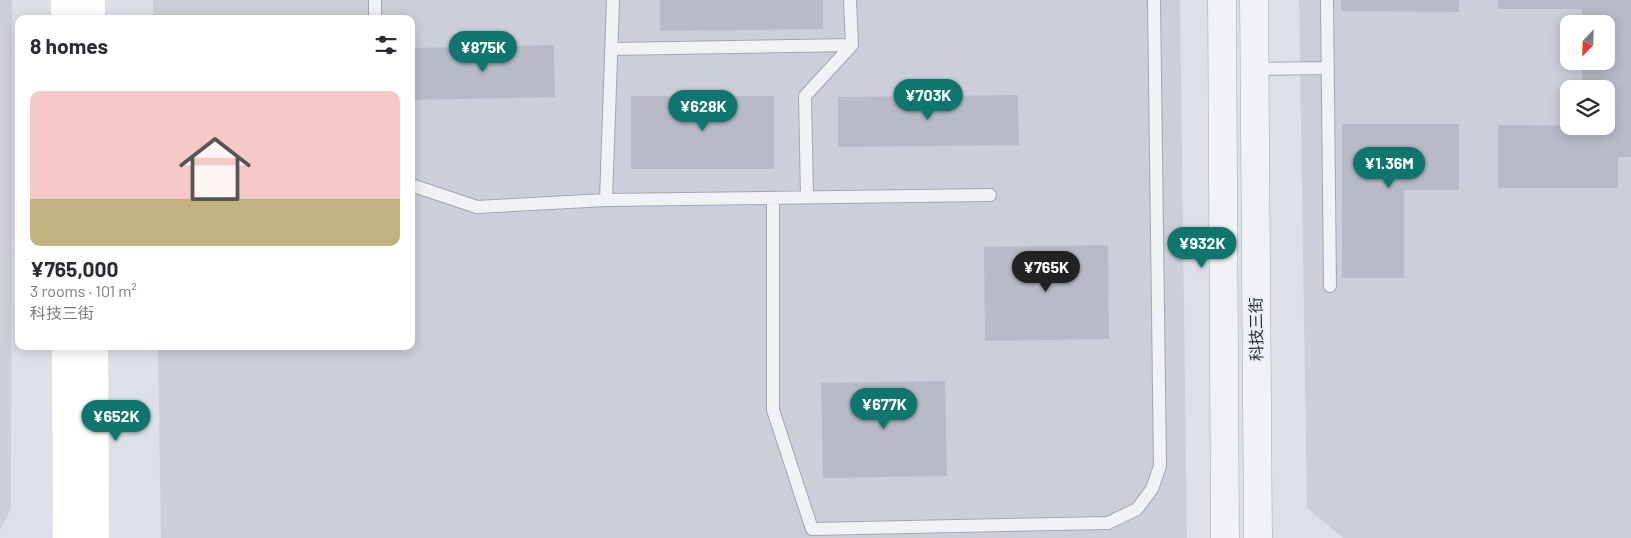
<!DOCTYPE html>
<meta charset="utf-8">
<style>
body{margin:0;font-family:Barlow,"Noto Sans SC",sans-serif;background:#f7f7f7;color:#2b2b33;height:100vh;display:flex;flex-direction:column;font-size:19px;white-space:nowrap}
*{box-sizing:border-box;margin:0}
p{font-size:16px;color:#7c7c81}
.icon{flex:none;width:28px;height:28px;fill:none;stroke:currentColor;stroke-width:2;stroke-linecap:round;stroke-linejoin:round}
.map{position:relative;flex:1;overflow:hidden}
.side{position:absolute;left:15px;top:15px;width:400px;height:335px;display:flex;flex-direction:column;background:#fff;border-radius:10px;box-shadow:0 2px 12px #0003}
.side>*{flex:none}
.needle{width:32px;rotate:203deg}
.buttons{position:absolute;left:1560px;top:15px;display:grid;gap:10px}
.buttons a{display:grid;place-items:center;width:55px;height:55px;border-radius:10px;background:#fff;box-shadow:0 2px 12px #0003;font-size:25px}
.price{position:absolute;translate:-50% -42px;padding:0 11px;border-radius:18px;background:#0f766e;color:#fff;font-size:16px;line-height:32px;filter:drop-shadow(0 1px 2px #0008)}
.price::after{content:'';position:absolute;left:50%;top:30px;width:15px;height:11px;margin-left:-8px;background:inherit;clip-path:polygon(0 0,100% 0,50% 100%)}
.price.active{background:#222;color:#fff}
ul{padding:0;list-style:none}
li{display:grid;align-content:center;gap:10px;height:265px;padding:0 15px}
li+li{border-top:1px solid #e1e1e2}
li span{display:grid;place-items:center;height:155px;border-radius:10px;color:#555}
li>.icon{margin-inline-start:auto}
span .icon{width:90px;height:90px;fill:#fffc;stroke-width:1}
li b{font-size:21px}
h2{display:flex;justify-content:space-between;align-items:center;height:60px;padding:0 15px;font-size:21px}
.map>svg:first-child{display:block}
</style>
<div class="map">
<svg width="1631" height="538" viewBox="0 0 1631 538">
<rect width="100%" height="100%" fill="#dee0e8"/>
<!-- built -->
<path fill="#cccfd9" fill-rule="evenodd" d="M0 0H12L11 508 0 530Z
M153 0H1180L1187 538H161L158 346H411V19H153Z
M1299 0H1631V538H1343L1307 508ZM1569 24H1606V61H1569ZM1569 89H1606V126H1569Z"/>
<!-- building -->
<path fill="#b8bbc7" d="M660 0H823V29L660 31Z
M1341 0H1459V12L1341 11Z
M1498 0H1631V157H1618V188H1498V125L1606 126V89H1582V61H1606V24H1582V9H1498Z
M554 45 555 97 411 100V48Z
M1018 95 1019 145 838 147V97Z
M631 96H774V169H631Z
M1342 124H1459V190H1404V278H1342Z
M1108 245 1109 339 985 341 984 247Z
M945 381 947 476 823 478 821 383Z"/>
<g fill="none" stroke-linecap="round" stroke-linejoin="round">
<defs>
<path id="service" d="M375 0V19
M613 0 606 200 990 195
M1327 0 1330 286
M612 49 852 45
M1254 69 1327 68
M411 185 477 207 606 200
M807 197 805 96 852 45 850 0
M773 198V410L812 529 1108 523 1137 509 1152 489 1160 466 1154 0"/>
<path id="tertiary" d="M1222 0 1225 538
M1254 0 1258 538"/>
</defs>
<!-- service casing -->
<use href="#service" stroke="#a3a6b2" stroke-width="14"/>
<!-- tertiary casing -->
<use href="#tertiary" stroke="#a3a6b2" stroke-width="29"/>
<!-- service -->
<use href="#service" stroke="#f1f2f6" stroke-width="12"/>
<!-- tertiary -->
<use href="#tertiary" stroke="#f1f2f6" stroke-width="28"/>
<!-- secondary -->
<path stroke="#fff" stroke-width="28" d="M65 0V19
M91 0V19
M66 346 67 538
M94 346 95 538"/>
</g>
<g text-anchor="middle" stroke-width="4" stroke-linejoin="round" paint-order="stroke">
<!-- street labels -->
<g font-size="16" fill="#272c3e" stroke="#edeff5">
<text transform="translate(1256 329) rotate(-91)" y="6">科技三街</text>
</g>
</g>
</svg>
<div class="buttons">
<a><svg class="needle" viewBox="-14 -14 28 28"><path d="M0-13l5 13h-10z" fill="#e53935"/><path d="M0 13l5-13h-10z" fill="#7c7c81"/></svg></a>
<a><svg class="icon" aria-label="layers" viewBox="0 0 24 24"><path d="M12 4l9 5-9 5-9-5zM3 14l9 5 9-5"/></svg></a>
</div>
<b class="price" style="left:483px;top:73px">¥875K</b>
<b class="price" style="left:928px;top:121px">¥703K</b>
<b class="price" style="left:703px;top:132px">¥628K</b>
<b class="price" style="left:1389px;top:189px">¥1.36M</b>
<b class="price" style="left:1202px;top:269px">¥932K</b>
<b class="price active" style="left:1046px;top:293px">¥765K</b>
<b class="price" style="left:884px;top:430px">¥677K</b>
<b class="price" style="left:116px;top:442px">¥652K</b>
<section class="side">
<h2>8 homes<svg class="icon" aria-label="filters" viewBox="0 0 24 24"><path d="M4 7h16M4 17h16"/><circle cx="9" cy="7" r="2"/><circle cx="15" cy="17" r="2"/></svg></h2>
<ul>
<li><span style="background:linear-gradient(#f6c9c9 70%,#c2b280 0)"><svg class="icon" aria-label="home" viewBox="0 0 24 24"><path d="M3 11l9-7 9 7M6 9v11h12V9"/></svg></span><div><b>¥765,000</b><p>3 rooms · 101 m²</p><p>科技三街</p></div></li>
</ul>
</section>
</div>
